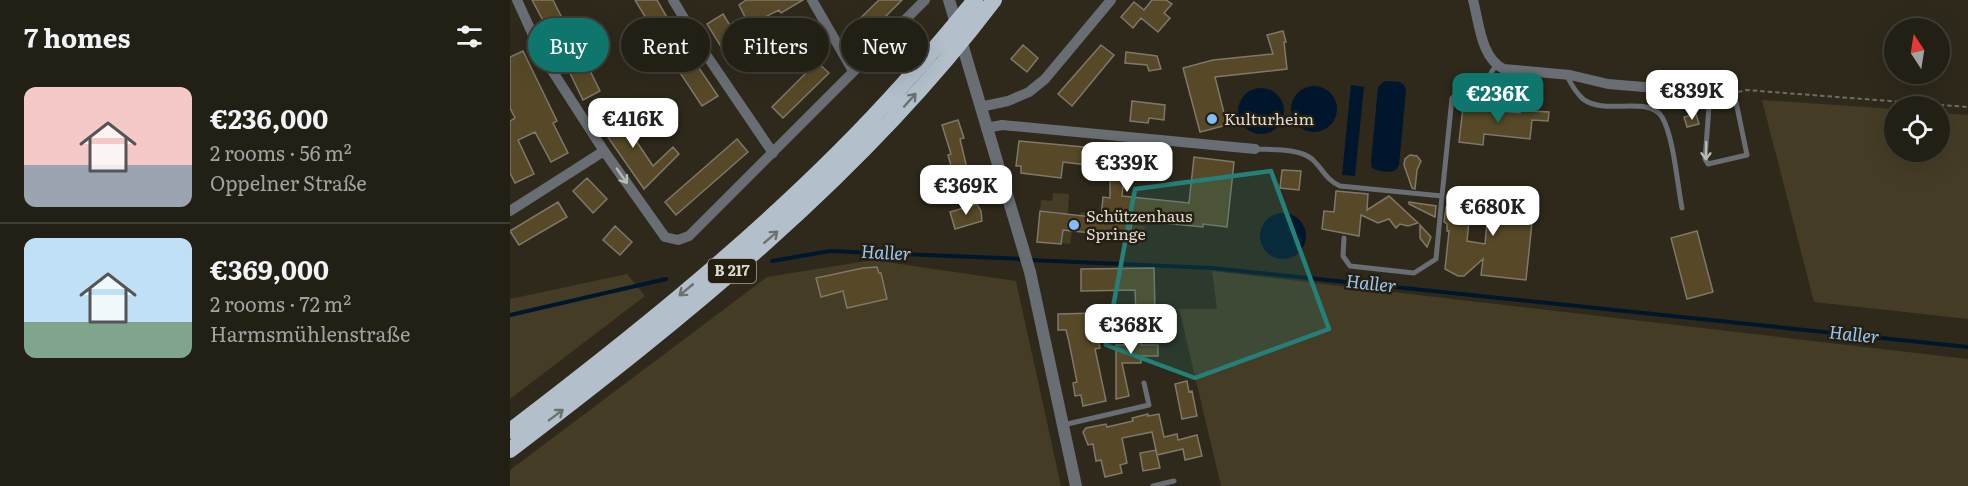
<!DOCTYPE html>
<meta charset="utf-8">
<style>
body{margin:0;font-family:Literata,serif;background:#2a271d;color:#f1f3f6;height:100vh;display:flex;flex-direction:column;font-size:22px;white-space:nowrap}
*{box-sizing:border-box;margin:0}
p{font-size:20px;color:#a2a2a0}
.icon{flex:none;width:33px;height:33px;fill:none;stroke:currentColor;stroke-width:2;stroke-linecap:round;stroke-linejoin:round}
.map{position:relative;flex:1;overflow:hidden}
.sheet{display:flex;flex-direction:column;background:#221f14;width:510px}
.sheet>*{flex:none}
.banner{position:absolute;left:18px;top:18px;width:570px;height:54px;display:flex;gap:12px}
.needle{width:39px;rotate:348deg}
.fabs{position:absolute;left:1374px;top:18px;display:grid;gap:12px}
.fabs a{display:grid;place-items:center;width:66px;height:66px;border-radius:50%;background:#221f14;box-shadow:0 6px 24px #0002,0 0 0 2px #3f3d34;font-size:30px}
.price{position:absolute;translate:-50% -51px;padding:0 14px;border-radius:12px;background:#fff;color:#222;font-size:20px;line-height:39px;filter:drop-shadow(0 2px 3px #0008)}
.price::after{content:'';position:absolute;left:50%;top:36px;width:18px;height:14px;margin-left:-9px;background:inherit;clip-path:polygon(0 0,100% 0,50% 100%)}
.price.active{background:#0f766e;color:#fff}
ul{padding:0;list-style:none}
li{display:flex;align-items:center;gap:18px;height:150px;padding:0 24px}
li+li{border-top:2px solid #3f3d34}
li span{display:grid;place-items:center;flex:none;width:168px;height:120px;border-radius:12px;color:#555}
li>.icon{margin-inline-start:auto}
span .icon{width:72px;height:72px;fill:#fffc;stroke-width:1}
li b{font-size:26px}
h2{display:flex;justify-content:space-between;align-items:center;height:72px;padding:0 24px;font-size:26px}
.pill{padding:0 21px;border-radius:27px;background:#221f14;box-shadow:0 6px 24px #0002,0 0 0 2px #3f3d34;font-size:21px;line-height:54px}
.pill.active{background:#0f766e;color:#fff}
main{display:flex;flex:1;min-height:0}
.map>svg:first-child{display:block}
</style>
<main>
<section class="sheet">
<h2>7 homes<svg class="icon" aria-label="filters" viewBox="0 0 24 24"><path d="M4 7h16M4 17h16"/><circle cx="9" cy="7" r="2"/><circle cx="15" cy="17" r="2"/></svg></h2>
<ul>
<li><span style="background:linear-gradient(#f6c9c9 65%,#9aa5b1 0)"><svg class="icon" aria-label="home" viewBox="0 0 24 24"><path d="M3 11l9-7 9 7M6 9v11h12V9"/></svg></span><div><b>€236,000</b><p>2 rooms · 56 m²</p><p>Oppelner Straße</p></div></li>
<li><span style="background:linear-gradient(#bfe0f5 70%,#7fa58c 0)"><svg class="icon" aria-label="home" viewBox="0 0 24 24"><path d="M3 11l9-7 9 7M6 9v11h12V9"/></svg></span><div><b>€369,000</b><p>2 rooms · 72 m²</p><p>Harmsmühlenstraße</p></div></li>
</ul>
</section>
<div class="map">
<svg width="1458" height="486" viewBox="0 0 1458 486">
<rect width="100%" height="100%" fill="#2e291b"/>
<!-- green -->
<path fill="#453c25" d="M1252 100 1384 109V152H1430V113L1458 115V319L1304 302Z
M543 193 559 194 558 214 570 215 571 212 582 213V221L635 226 634 238 562 231 560 244 542 242 530 212 531 200 542 201Z
M363 260 506 281 551 486H0V470L257 277Z
M702 271 1458 359V486H711L669 309H707Z
M117 274 135 296 0 399V299Z"/>
<!-- water -->
<path fill="#00162c" d="M875 81 890 82 894 85 896 90 889 165 886 170C879 173 870 172 862 168L861 162 868 87Z
M841 85 854 87 845 176 832 175Z
M781 109a23 23 0 1 1 46 0a23 23 0 1 1-46 0Z
M728 111a23 23 0 1 1 46 0a23 23 0 1 1-46 0Z
M750 236a23 23 0 1 1 46 0a23 23 0 1 1-46 0Z"/>
<g fill="none" stroke-linecap="round" stroke-linejoin="round">
<!-- stream -->
<path stroke="#00162c" stroke-width="4" d="M520 260 702 268 1458 347
M262 261 320 251 512 259
M0 315 156 279"/>
</g>
<!-- building -->
<path fill="#574927" stroke="#7f7868" stroke-width="1.5" d="M22 0H43L51 16 35 24Z
M125 0H147L158 19 142 28Z
M236 0H293L271 13 269 10 239 25 229 5Z
M369 0H392L345 47 333 35Z
M642 0H656L662 4 654 13 660 18 648 32 631 18 623 28 611 17 624 2 634 10Z
M213 14 234 48 218 58 197 24Z
M773 31 776 42H774L777 69 705 77 717 125 690 132 673 68 703 60 763 54 757 35Z
M62 34 90 91 73 100 45 42Z
M172 43 208 96 192 106 157 53Z
M513 45 528 58 517 72 501 59Z
M591 45 604 55 562 106 548 94Z
M13 51 47 121 43 123 58 153 41 162 25 132 8 140 24 174 5 183 0 173V121L5 118 0 108V57Z
M616 52 647 56 651 69 639 71 637 65 615 63Z
M307 62 319 73 273 118 262 107Z
M622 101 655 105 654 120 639 118 638 123 620 121Z
M1011 105 1023 106V111L1039 112 1038 121 1022 120 1020 139 974 134 973 145 949 142 953 107 1010 113Z
M104 108 143 166 163 147 169 154 134 189 86 120Z
M1186 114 1189 124 1177 127 1174 117Z
M448 120 454 138 450 139 460 181 446 185 438 155 441 154 432 125Z
M227 139 238 152 166 215 155 202Z
M509 141 617 151 612 196 679 203 684 157 724 162 717 227 693 224V227L622 220 620 237 553 230 551 244 527 242 530 211 591 218 593 197 600 198V174L581 170 577 165 553 162 551 178 511 173V166H506Z
M900 155 907 156 911 161 907 170 905 189 902 188 894 165 895 159Z
M772 170 791 171 789 190 770 188Z
M77 178 97 199 83 213 63 191Z
M980 190 1025 194 1016 280 971 275 973 259 954 276H948L935 269 939 231H937V224L934 222 936 207 960 209 957 241 975 244Z
M826 191 858 194 857 210 879 196 908 223 898 226 890 224 886 228 879 219 868 223 851 215 849 236 812 229 814 211 824 212Z
M48 202 57 217 9 245 0 231Z
M899 202 926 206 925 217 899 204Z
M467 204 471 211 472 221 445 229 440 212Z
M910 225 921 237 917 247 910 238Z
M105 226 122 242 110 255 93 240Z
M1187 231 1203 292 1177 299 1161 238Z
M367 267 369 273H371L377 299 337 308 333 291 311 297 306 278 353 268Z
M644 268 645 312 626 313 625 290 571 291V269Z
M587 313V325H585L590 348 585 349 596 401 573 406 571 395 565 396 563 383 567 382 559 342 556 330H548V314Z
M630 323 631 345H648V356H631V363H612L619 396 606 399V345H614V324Z
M677 381 679 392 682 391 687 416 672 419 665 384Z
M638 414V416L649 414 654 437 667 434 668 440 687 435 692 456 675 460 673 449 647 455 642 432 612 438 617 463 610 465 612 473 595 477 591 460 586 461 583 444 578 445 573 432 576 428 596 424 597 427 623 421 622 418Z
M646 450 650 468 633 471 630 453Z"/>
<g fill="none" stroke-linecap="round" stroke-linejoin="round">
<!-- path -->
<path stroke="#706c60" stroke-width="2" stroke-dasharray="4.5 3" stroke-linecap="butt" d="M1228 92 1236 90 1458 107"/>
<!-- service -->
<path stroke="#686e73" stroke-width="5" d="M1057 76C1061 84 1066 93 1073 99 1095 116 1138 95 1152 117 1164 138 1167 183 1172 208
M1196 93 1199 107 1195 159 1198 164 1237 155 1226 102 1216 96
M745 149C762 150 789 148 802 159 813 169 816 180 830 186L932 196 942 98 952 89 973 86 986 65
M834 238 833 256 840 266 904 273 926 259 932 196
M553 425 639 405 634 383
M643 486 664 481"/>
<!-- minor -->
<path stroke="#686e73" stroke-width="10" d="M7 0 32 55 94 151 155 237 168 240 179 236 415 0
M163 0 195 53 263 153
M302 0 343 71
M963 0C969 22 971 59 994 69L1060 75 1098 84 1182 91 1216 95
M470 107 498 101 519 92 535 79 601 0
M476 128 492 125 745 149
M0 211 94 151"/>
<!-- tertiary -->
<path stroke="#686e73" stroke-width="12" d="M439 0 520 272 566 486"/>
<!-- trunk -->
<path stroke="#b3c0cc" stroke-width="16" d="M0 431C114 344 227 254 329 152 377 104 422 53 465 0
M0 450C174 317 351 176 484 0"/>
</g>
<!-- one-way arrows -->
<defs><path id="oneway-shaft" d="M-6 0H5M1.5-3L5.5 0L1.5 3" fill="none" stroke-width="1.6" stroke-linecap="round" stroke-linejoin="round" transform="scale(1.5)"/></defs>
<g stroke="#6c706f">
<use href="#oneway-shaft" transform="translate(400 100) rotate(-48)"/>
<use href="#oneway-shaft" transform="translate(261 237) rotate(-41)"/>
<use href="#oneway-shaft" transform="translate(176 290) rotate(140)"/>
<use href="#oneway-shaft" transform="translate(46 415) rotate(-37)"/>
</g>
<g stroke="#babab5">
<use href="#oneway-shaft" transform="translate(1196 151) rotate(91)"/>
<use href="#oneway-shaft" transform="translate(112 176) rotate(55)"/>
</g>
<!-- marked area -->
<path fill="#248078" fill-opacity="0.2" stroke="#248078" stroke-width="4.5" stroke-linejoin="round" d="M761 171 819 329 685 378 596 345 625 189Z"/>
<!-- markers -->
<g fill="#80bdfa" stroke="#251f12" stroke-width="2">
<circle cx="702" cy="119" r="6"/>
<circle cx="564" cy="225" r="6"/>
</g>
<g text-anchor="middle" stroke-width="5" stroke-linejoin="round" paint-order="stroke">
<!-- shield labels -->
<rect fill="#251f12" stroke="#a6a298" stroke-width="1.5" x="198" y="259" width="48" height="24" rx="4.5"/>
<g font-size="15" font-weight="bold" fill="#dddad1">
<text x="222" y="276">B 217</text>
</g>
<!-- poi labels -->
<g font-size="16" fill="#dddad1" stroke="#251f12" text-anchor="start">
<text x="714" y="125">Kulturheim</text>
<text x="576" y="222">Schützenhaus<tspan x="576" dy="18">Springe</tspan></text>
</g>
<!-- water labels -->
<g font-size="18" font-style="italic" fill="#98c7f6" stroke="#251f12">
<text transform="translate(376 253) rotate(3)" y="6">Haller</text>
<text transform="translate(861 284) rotate(6)" y="6">Haller</text>
<text transform="translate(1344 335) rotate(6)" y="6">Haller</text>
</g>
</g>
</svg>
<div class="fabs">
<a><svg class="needle" viewBox="-14 -14 28 28"><path d="M0-13l5 13h-10z" fill="#e53935"/><path d="M0 13l5-13h-10z" fill="#a2a2a0"/></svg></a>
<a><svg class="icon" aria-label="locate" viewBox="0 0 24 24"><circle cx="12" cy="12" r="6"/><path d="M12 2v4M12 18v4M2 12h4M18 12h4"/></svg></a>
</div>
<b class="price" style="left:1182px;top:121px">€839K</b>
<b class="price active" style="left:988px;top:124px">€236K</b>
<b class="price" style="left:123px;top:149px">€416K</b>
<b class="price" style="left:617px;top:193px">€339K</b>
<b class="price" style="left:456px;top:216px">€369K</b>
<b class="price" style="left:983px;top:237px">€680K</b>
<b class="price" style="left:621px;top:355px">€368K</b>
<div class="banner">
<a class="pill active">Buy</a>
<a class="pill">Rent</a>
<a class="pill">Filters</a>
<a class="pill">New</a>
</div>
</div>
</main>
